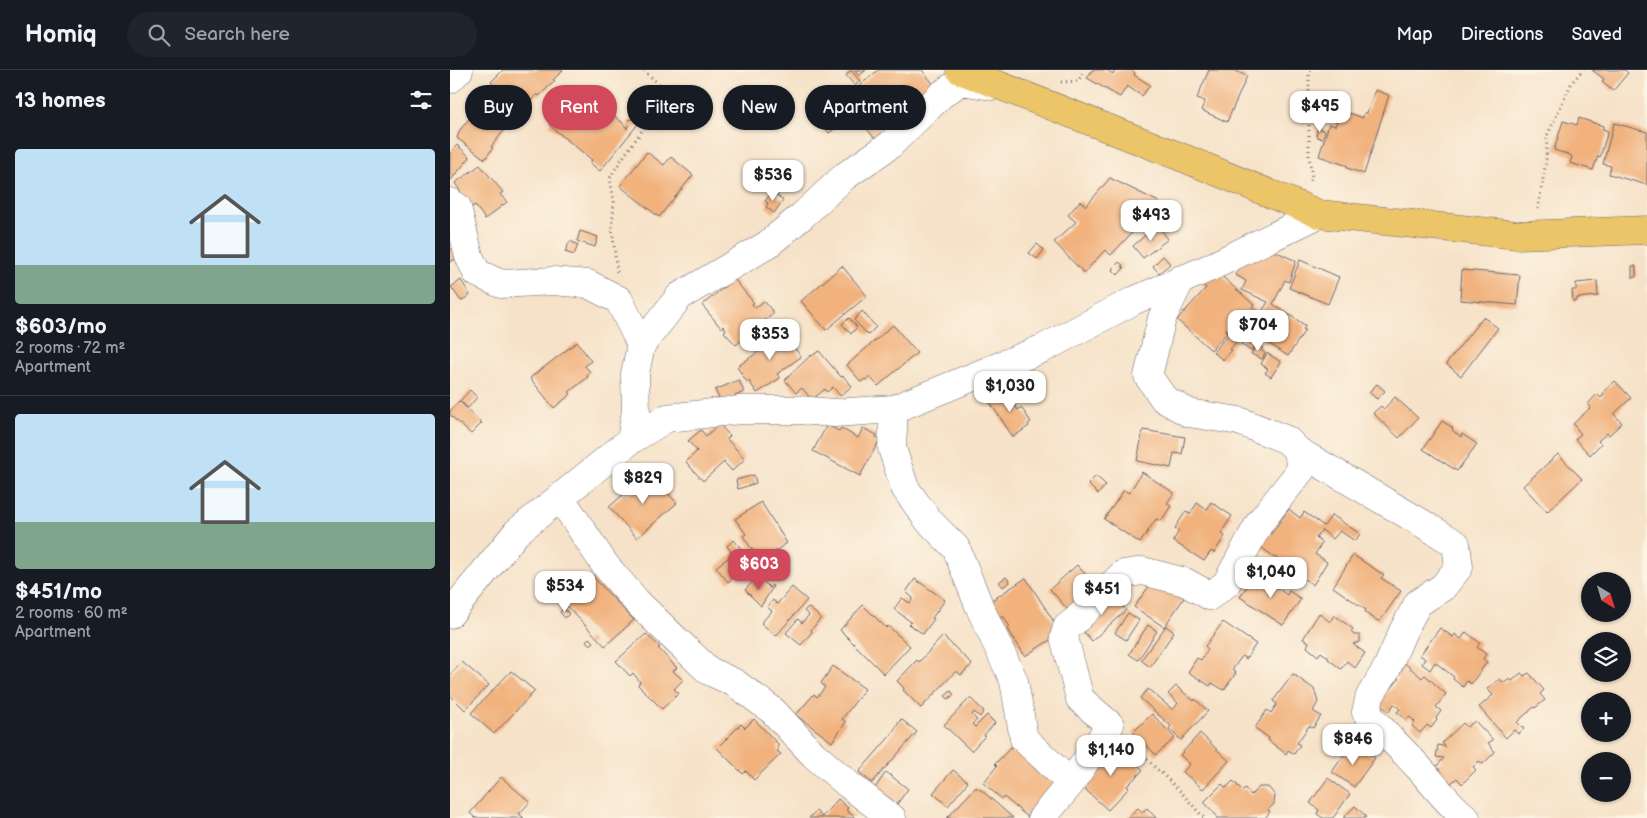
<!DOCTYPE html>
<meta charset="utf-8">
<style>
body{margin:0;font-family:"Balsamiq Sans",sans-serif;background:#20242c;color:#f1f3f6;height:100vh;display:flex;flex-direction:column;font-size:19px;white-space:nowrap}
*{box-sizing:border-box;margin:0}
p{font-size:16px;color:#9ea1a6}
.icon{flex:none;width:28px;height:28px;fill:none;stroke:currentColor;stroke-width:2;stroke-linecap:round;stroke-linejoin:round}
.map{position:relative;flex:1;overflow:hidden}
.details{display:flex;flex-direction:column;background:#171b24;width:450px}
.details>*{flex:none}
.hud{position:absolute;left:15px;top:15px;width:475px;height:45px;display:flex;gap:10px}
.needle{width:32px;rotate:142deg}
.controls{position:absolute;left:1131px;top:502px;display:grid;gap:10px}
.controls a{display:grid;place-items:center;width:50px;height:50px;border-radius:50%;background:#171b24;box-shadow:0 1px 4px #0004;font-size:25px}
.price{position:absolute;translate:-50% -42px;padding:0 11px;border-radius:10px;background:#fff;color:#222;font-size:16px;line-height:32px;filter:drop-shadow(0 1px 2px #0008)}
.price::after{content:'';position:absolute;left:50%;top:30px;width:15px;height:11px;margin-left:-8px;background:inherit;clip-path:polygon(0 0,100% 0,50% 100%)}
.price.active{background:#d1495b;color:#fff}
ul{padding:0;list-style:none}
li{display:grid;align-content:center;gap:10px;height:265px;padding:0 15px}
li+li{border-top:1px solid #363941}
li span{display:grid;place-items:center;height:155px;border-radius:5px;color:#555}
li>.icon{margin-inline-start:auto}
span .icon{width:90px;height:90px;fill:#fffc;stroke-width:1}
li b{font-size:21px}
h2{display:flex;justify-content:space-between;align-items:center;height:60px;padding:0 15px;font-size:21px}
.tag{padding:0 18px;border-radius:22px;background:#171b24;box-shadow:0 1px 4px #0004;font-size:18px;line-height:45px}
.tag.active{background:#d1495b;color:#fff}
header{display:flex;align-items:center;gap:30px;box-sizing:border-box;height:70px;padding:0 25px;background:#171b24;border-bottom:1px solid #363941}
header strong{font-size:24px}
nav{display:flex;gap:28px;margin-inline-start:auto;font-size:18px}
.search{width:350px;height:45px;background:#20242c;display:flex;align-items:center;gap:12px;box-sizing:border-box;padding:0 18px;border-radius:28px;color:#9ea1a6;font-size:19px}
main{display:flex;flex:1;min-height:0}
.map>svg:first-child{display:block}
</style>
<header>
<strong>Homiq</strong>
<div class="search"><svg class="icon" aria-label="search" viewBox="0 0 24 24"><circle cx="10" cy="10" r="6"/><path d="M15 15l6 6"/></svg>Search here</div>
<nav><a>Map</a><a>Directions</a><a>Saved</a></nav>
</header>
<main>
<section class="details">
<h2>13 homes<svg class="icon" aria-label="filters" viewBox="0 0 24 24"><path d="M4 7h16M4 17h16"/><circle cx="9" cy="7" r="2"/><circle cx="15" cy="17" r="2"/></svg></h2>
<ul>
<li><span style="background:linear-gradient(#bfe0f5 75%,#7fa58c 0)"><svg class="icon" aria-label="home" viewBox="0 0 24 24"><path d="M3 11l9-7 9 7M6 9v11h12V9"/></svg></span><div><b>$603/mo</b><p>2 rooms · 72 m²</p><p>Apartment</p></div></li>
<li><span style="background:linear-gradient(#bfe0f5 70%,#7fa58c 0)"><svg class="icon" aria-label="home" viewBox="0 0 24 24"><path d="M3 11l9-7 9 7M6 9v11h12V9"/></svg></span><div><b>$451/mo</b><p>2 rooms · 60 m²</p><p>Apartment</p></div></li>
</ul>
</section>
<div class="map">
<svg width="1197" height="748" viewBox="0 0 1197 748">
<rect width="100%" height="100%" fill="#fcf5e5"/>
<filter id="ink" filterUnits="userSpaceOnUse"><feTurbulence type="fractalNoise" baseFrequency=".02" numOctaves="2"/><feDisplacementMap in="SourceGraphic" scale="10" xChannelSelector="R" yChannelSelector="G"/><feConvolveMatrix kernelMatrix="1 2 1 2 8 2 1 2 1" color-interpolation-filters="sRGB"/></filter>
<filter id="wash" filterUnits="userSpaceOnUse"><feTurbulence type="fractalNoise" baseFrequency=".0096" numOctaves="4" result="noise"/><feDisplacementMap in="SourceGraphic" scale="20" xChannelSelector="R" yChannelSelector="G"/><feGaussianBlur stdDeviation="1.12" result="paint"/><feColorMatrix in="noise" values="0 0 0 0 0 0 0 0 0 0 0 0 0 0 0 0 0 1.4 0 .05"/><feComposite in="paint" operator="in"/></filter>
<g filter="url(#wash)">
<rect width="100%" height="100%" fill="#f6e2c8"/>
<g id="blocks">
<!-- building -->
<path fill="#f1b27e" d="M53 0H112L113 1 108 5 103 10 105 11 89 26 87 24 71 42 41 12Z
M401 0 410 11 405 16 396 5Z
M404 0H416L409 6Z
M428 0H472L485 16 443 52 445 54 426 70 393 30Z
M642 0H657L663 4 665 0H681L685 3 684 5 700 15 692 26 677 16 670 27 637 8Z
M759 0H783L797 6 777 52 751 40 755 31 747 28Z
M1142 0H1175L1178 3 1163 21 1152 12 1154 9Z
M126 16 173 53 177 59 178 55 177 53 180 49 181 50 185 43 192 49 150 101 140 93 142 90 99 55 105 46 104 45Z
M378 20 400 46 379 63 357 37Z
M925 20 939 25 914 104 897 98 898 96 869 86 879 54 885 56 891 40 913 48 914 43H917Z
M34 38H41L47 44 53 40 63 46 53 58 55 59 41 77 43 78 35 89 7 68 10 60 22 45 23 46 26 44 28 45Z
M1129 48 1153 56V59L1158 61 1150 87 1148 86 1143 100 1120 93 1122 87 1120 85 1104 80 1113 51 1127 55Z
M1164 53 1197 62V115L1159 104 1161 96 1153 94Z
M868 58 875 61 872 69 866 66Z
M7 75 20 87 0 111V83Z
M197 82 214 95 221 87 243 105 209 147 170 116Z
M30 95 53 122 50 124 57 132 35 149 25 135 21 138 5 113Z
M660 108 709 132 708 135 661 185 655 180 634 203 604 172 626 152 618 145 630 131 636 136Z
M322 122 333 130 324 143 316 137 318 133 315 131Z
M707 155 718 169 693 188 683 176Z
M130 161 148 167 145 177 127 171Z
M120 171 128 175 124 185 115 182Z
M587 174 594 180 587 189 579 183Z
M812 175 846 191 839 212 835 210 823 234 856 256 853 259 855 260 838 286 810 268 801 281 791 274 818 232 792 220 796 211 786 205 796 184Z
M8 176 13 185 0 192V180Z
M713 186 720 194 709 203 703 196Z
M850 190 889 207 878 234 839 218Z
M669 192 673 195 672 196 674 198 668 205 662 199Z
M392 196 417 226 376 260 351 231Z
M1182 196H1186V207H1182Z
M765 200 804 235 802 237 806 241 803 245 798 242 786 256 782 252 776 260 778 262 761 280 727 250 756 218 752 214Z
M1012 200 1070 205 1067 235 1010 230Z
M284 209 304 233 302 234 305 238 314 231 324 243 286 275 274 262 276 260 273 256 271 258 252 235Z
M11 210 20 225 11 231 1 217Z
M1147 211 1148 226 1127 228V231H1123L1122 220H1126V213Z
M412 241 426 257 418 265 404 250Z
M1033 247 1048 258 1011 306 996 294Z
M399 248 407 257 401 264 392 254Z
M334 254 338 261 335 264 351 287 327 304 330 308 307 323 299 311 297 312 287 297 326 269 324 267 326 265 323 261Z
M443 255 467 283 428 316 420 307 416 310 415 309 411 312 397 295Z
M780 263 788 270 780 279 782 280 773 290 763 282Z
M127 272 141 291 135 296 140 302 137 306 138 307 119 322 121 324 104 338 80 308Z
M807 274 813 278 811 280 815 283 812 289 801 284Z
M369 281 391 307 393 306 402 316 390 326 383 317 377 322 375 319 362 330 352 318 346 323 335 310 361 285 362 286Z
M817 283 831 292 821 307 815 303 818 299 811 294Z
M289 310 294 322 271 332 265 320Z
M1165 311 1181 328 1164 344 1172 353 1159 365 1157 363 1148 371 1151 374 1140 385 1125 369 1131 364 1123 354 1141 337 1138 334 1147 324 1151 328 1154 324 1153 322Z
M927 314 935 321 927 329 919 322Z
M557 319 564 330 562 331 568 340 571 337 581 352 578 354 579 356 563 367 539 331Z
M20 320 27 327 18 338 10 331Z
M945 327 968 348 949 368 923 343 931 336 934 339Z
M9 331 32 353 21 364 0 345V341Z
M992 351 1003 358 1002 360 1011 367 1012 364 1027 374 1007 401 973 379Z
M269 354 280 366 277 369 295 389 282 401 274 392 253 411 236 392 247 381 238 371 251 360 256 366Z
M377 355 389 361 391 358 408 368 413 358 427 365 426 367 430 369 410 406 363 381Z
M693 360 735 367 732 384 724 383 721 398 687 391Z
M1108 384 1132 409 1097 442 1073 416Z
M692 402 724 423 717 433 721 436 711 451 706 449 690 473 654 449 674 420 679 423Z
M198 403 227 433 187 468 159 437 175 423 177 426 182 421 179 419Z
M304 405 306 413 288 419 286 410Z
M646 406 656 415 648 424 638 414Z
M311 432 337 473 310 491 293 466 296 464 285 449Z
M761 432 782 446 771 463 775 466 764 483 761 481 754 491 723 471 729 461 725 458 736 441 740 444 747 433 757 440Z
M839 439 850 448 854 442 874 456 882 445 910 464 905 471 890 461 883 469 872 460 866 468 872 473 865 484 877 492 863 515 812 478 808 482 815 459 821 464Z
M284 470 305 496 293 505 291 502 278 512 266 497 283 484 277 476Z
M903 485 934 505 931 508 951 521 930 551H928L915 543 916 540 883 517Z
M627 495 652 523 624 547 600 519Z
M812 503 823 510 821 513 837 525 839 521 851 529 833 555 790 527 800 512 804 515Z
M308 506 320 518 322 515 323 517 311 536 295 520Z
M143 507 184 550 155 576 115 534Z
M556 507 560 512 553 517 549 512Z
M576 508 611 563 575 586 558 559 560 557 553 546 550 548 539 532Z
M705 508 734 528 714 557 684 537Z
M465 509 495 530 482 548 484 549 473 564 459 554 461 552 444 539 452 528 460 533 463 528 456 522Z
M342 517 357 530 326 566 311 553 322 541 317 537 323 530 327 534Z
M670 519 676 525 668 532 676 540 642 571 626 553Z
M413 535 436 558 438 556 460 576 434 604 390 560Z
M358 537 371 548 361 560 362 562 351 575 336 563 348 549 352 553 359 545 354 541Z
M114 538 119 544 115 548 110 542Z
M678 543 689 550 676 570 665 563Z
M869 543 880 552 884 545 903 559 901 562 904 565H910V572L903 574 915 583 905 598 897 591 891 599 878 589V587L871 582 868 586 857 577 859 572 853 569Z
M773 552 806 574 796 589 792 586 782 600 786 603 774 620 762 613 760 616 738 602 747 588 751 590 758 579 755 576Z
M698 555 707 561 688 590 679 584Z
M716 556 724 562 700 597 691 590Z
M990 558 1003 567 1005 564 1011 569 1016 562 1030 573 1027 577 1036 584 1033 589 1037 592 1021 614 1017 611 1013 617 1003 609 1004 607 985 592 980 600 972 594 975 589 970 585Z
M196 564 210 577 208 578 227 598 223 601 233 610 224 619 229 623 212 639 188 615 190 612 183 603 180 606 166 591Z
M493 566 522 594 511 605 506 601 471 638 453 620 454 618 447 611 467 590 469 592Z
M139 568 143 572 140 575 136 571Z
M951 590 972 608 975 605 996 624 986 637 991 641 986 648 987 650 981 658 977 655 970 663 962 656 965 652 960 647 957 650 947 642 950 639 944 634 939 642 929 633 949 609 942 603Z
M12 592 39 615 15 640 0 625V605Z
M383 596 415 619 392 649 396 652 382 672 346 645 364 624 367 627 375 617 371 613Z
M61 601 85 621 44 664 21 643Z
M1071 603 1074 606 1079 603 1094 620 1090 624 1095 630 1085 638 1084 637 1067 652 1074 659 1068 664 1064 660 1056 668 1029 637 1043 625 1037 619 1047 611 1050 609 1054 613 1060 609 1062 611Z
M843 604 864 619 868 632 863 641 871 646 863 658 859 656 847 673 850 675 844 684 838 680 836 684 818 670 819 668 805 658 817 640 821 643 827 634 823 631Z
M726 616 744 631 745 629 758 641 731 670 719 659 721 656 690 628 698 619 723 640 728 633 718 624Z
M501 621 504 625 498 629 495 626Z
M520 628 534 641 530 647 524 642 522 645 527 650 522 654 525 657 537 645 545 653 534 665 535 666 521 681 494 655Z
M702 644 725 668 706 685 683 662Z
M304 649 329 675 327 677 329 679 327 681 331 684 304 710 296 701 293 704 267 678 291 654 295 658Z
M451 649 467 662 422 713 409 702 442 664Z
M1025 651 1043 670 1038 673 1045 682 1033 694 1029 691 1023 697 1026 700 1012 714 1007 708 1000 714 985 698 994 688 986 687 988 675 996 677 992 673 1013 653 1017 657Z
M750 663 779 691 753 719 733 702 740 694 730 685Z
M663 672 693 700 677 716 679 718 658 740 628 713 658 685 655 681Z
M564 674 586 692 583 697 604 715 579 748 554 727 552 729 533 713 547 696 545 694Z
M900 676 908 681 911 678 925 688 904 717 882 702Z
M503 700 518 712 498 736 483 723Z
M436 702 458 719 447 734 425 718Z
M51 707 80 732 69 744 74 748H25L20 743Z
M878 708 900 724 883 748H873L867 744 869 740 860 733Z
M783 711 793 721 795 718 801 725 809 717H818L825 725 824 734 818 740 820 742 815 748H766L767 746 754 732 772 714 776 718Z
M526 717 529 720 530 719 563 748H497Z
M388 729 398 738 396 740 405 748H359L366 741 372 747Z
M905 736 916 746 915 748H893Z
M688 738 692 742 697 738 706 748H677Z"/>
</g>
</g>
<g filter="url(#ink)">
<use href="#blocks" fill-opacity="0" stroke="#6c656c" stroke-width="1"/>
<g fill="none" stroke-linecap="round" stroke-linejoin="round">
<defs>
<path id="minor" d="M0 9 9 0
M0 132 7 137 19 186 27 203 51 214 103 211 138 214 169 230 191 275
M444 339 442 378 455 418 478 450 506 478 530 538 564 611 574 669 621 713 592 748
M181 370 217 348 290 340H349L384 343 444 339 594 278 683 231 759 198 869 144
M848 381 970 452 1006 474 1009 497 993 517 968 533 953 561 937 598 920 626 916 642C933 662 953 680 970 699 986 717 997 733 1016 748
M110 427 155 495 187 532 223 567 259 601 285 613 323 641 364 685 399 715 442 748
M0 544 67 462 181 370 186 341 185 304 191 275 230 226 317 175 352 146 395 106 440 75 491 25 511 11 542 16
M621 713 660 655 630 629 614 567 617 557 625 551 673 504 693 501 735 512 760 526 776 514 810 452 851 400 848 381 837 370 789 351 739 343 714 329 698 306 712 248 731 209"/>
<path id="major" d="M510 0 736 89 869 144 1067 165 1197 160"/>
</defs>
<!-- minor casing -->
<use href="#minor" stroke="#6c656c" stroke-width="29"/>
<!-- major casing -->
<use href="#major" stroke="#6c656c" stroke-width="29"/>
<!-- path -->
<path stroke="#6c656c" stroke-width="3" stroke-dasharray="1 4" stroke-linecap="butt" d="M859 0V86L862 107 860 114
M611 12 628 11 635 0
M1088 139 1096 91 1097 66 1122 12 1133 0
M167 202 162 158 164 132 160 108C176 79 199 56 213 26L210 15 193 0
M679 672 729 720 754 748"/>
<!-- minor -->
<use href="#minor" stroke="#fff" stroke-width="28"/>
<!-- major -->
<use href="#major" stroke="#ecc569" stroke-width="28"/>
</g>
</g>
</svg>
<div class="controls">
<a><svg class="needle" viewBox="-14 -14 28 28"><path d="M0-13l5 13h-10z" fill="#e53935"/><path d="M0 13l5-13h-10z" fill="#9ea1a6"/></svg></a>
<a><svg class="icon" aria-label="layers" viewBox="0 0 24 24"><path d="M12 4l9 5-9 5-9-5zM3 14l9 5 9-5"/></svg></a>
<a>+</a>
<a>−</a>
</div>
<b class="price" style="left:870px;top:63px">$495</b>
<b class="price" style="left:323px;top:132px">$536</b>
<b class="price" style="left:701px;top:172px">$493</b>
<b class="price" style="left:808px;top:282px">$704</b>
<b class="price" style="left:320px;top:291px">$353</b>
<b class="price" style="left:560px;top:343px">$1,030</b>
<b class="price" style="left:193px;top:435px">$829</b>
<b class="price active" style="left:309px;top:521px">$603</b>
<b class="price" style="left:821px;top:529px">$1,040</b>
<b class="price" style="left:115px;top:543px">$534</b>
<b class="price" style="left:652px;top:546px">$451</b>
<b class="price" style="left:903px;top:696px">$846</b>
<b class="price" style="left:661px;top:707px">$1,140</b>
<div class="hud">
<a class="tag">Buy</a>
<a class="tag active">Rent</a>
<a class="tag">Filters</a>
<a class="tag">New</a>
<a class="tag">Apartment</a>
</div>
</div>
</main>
